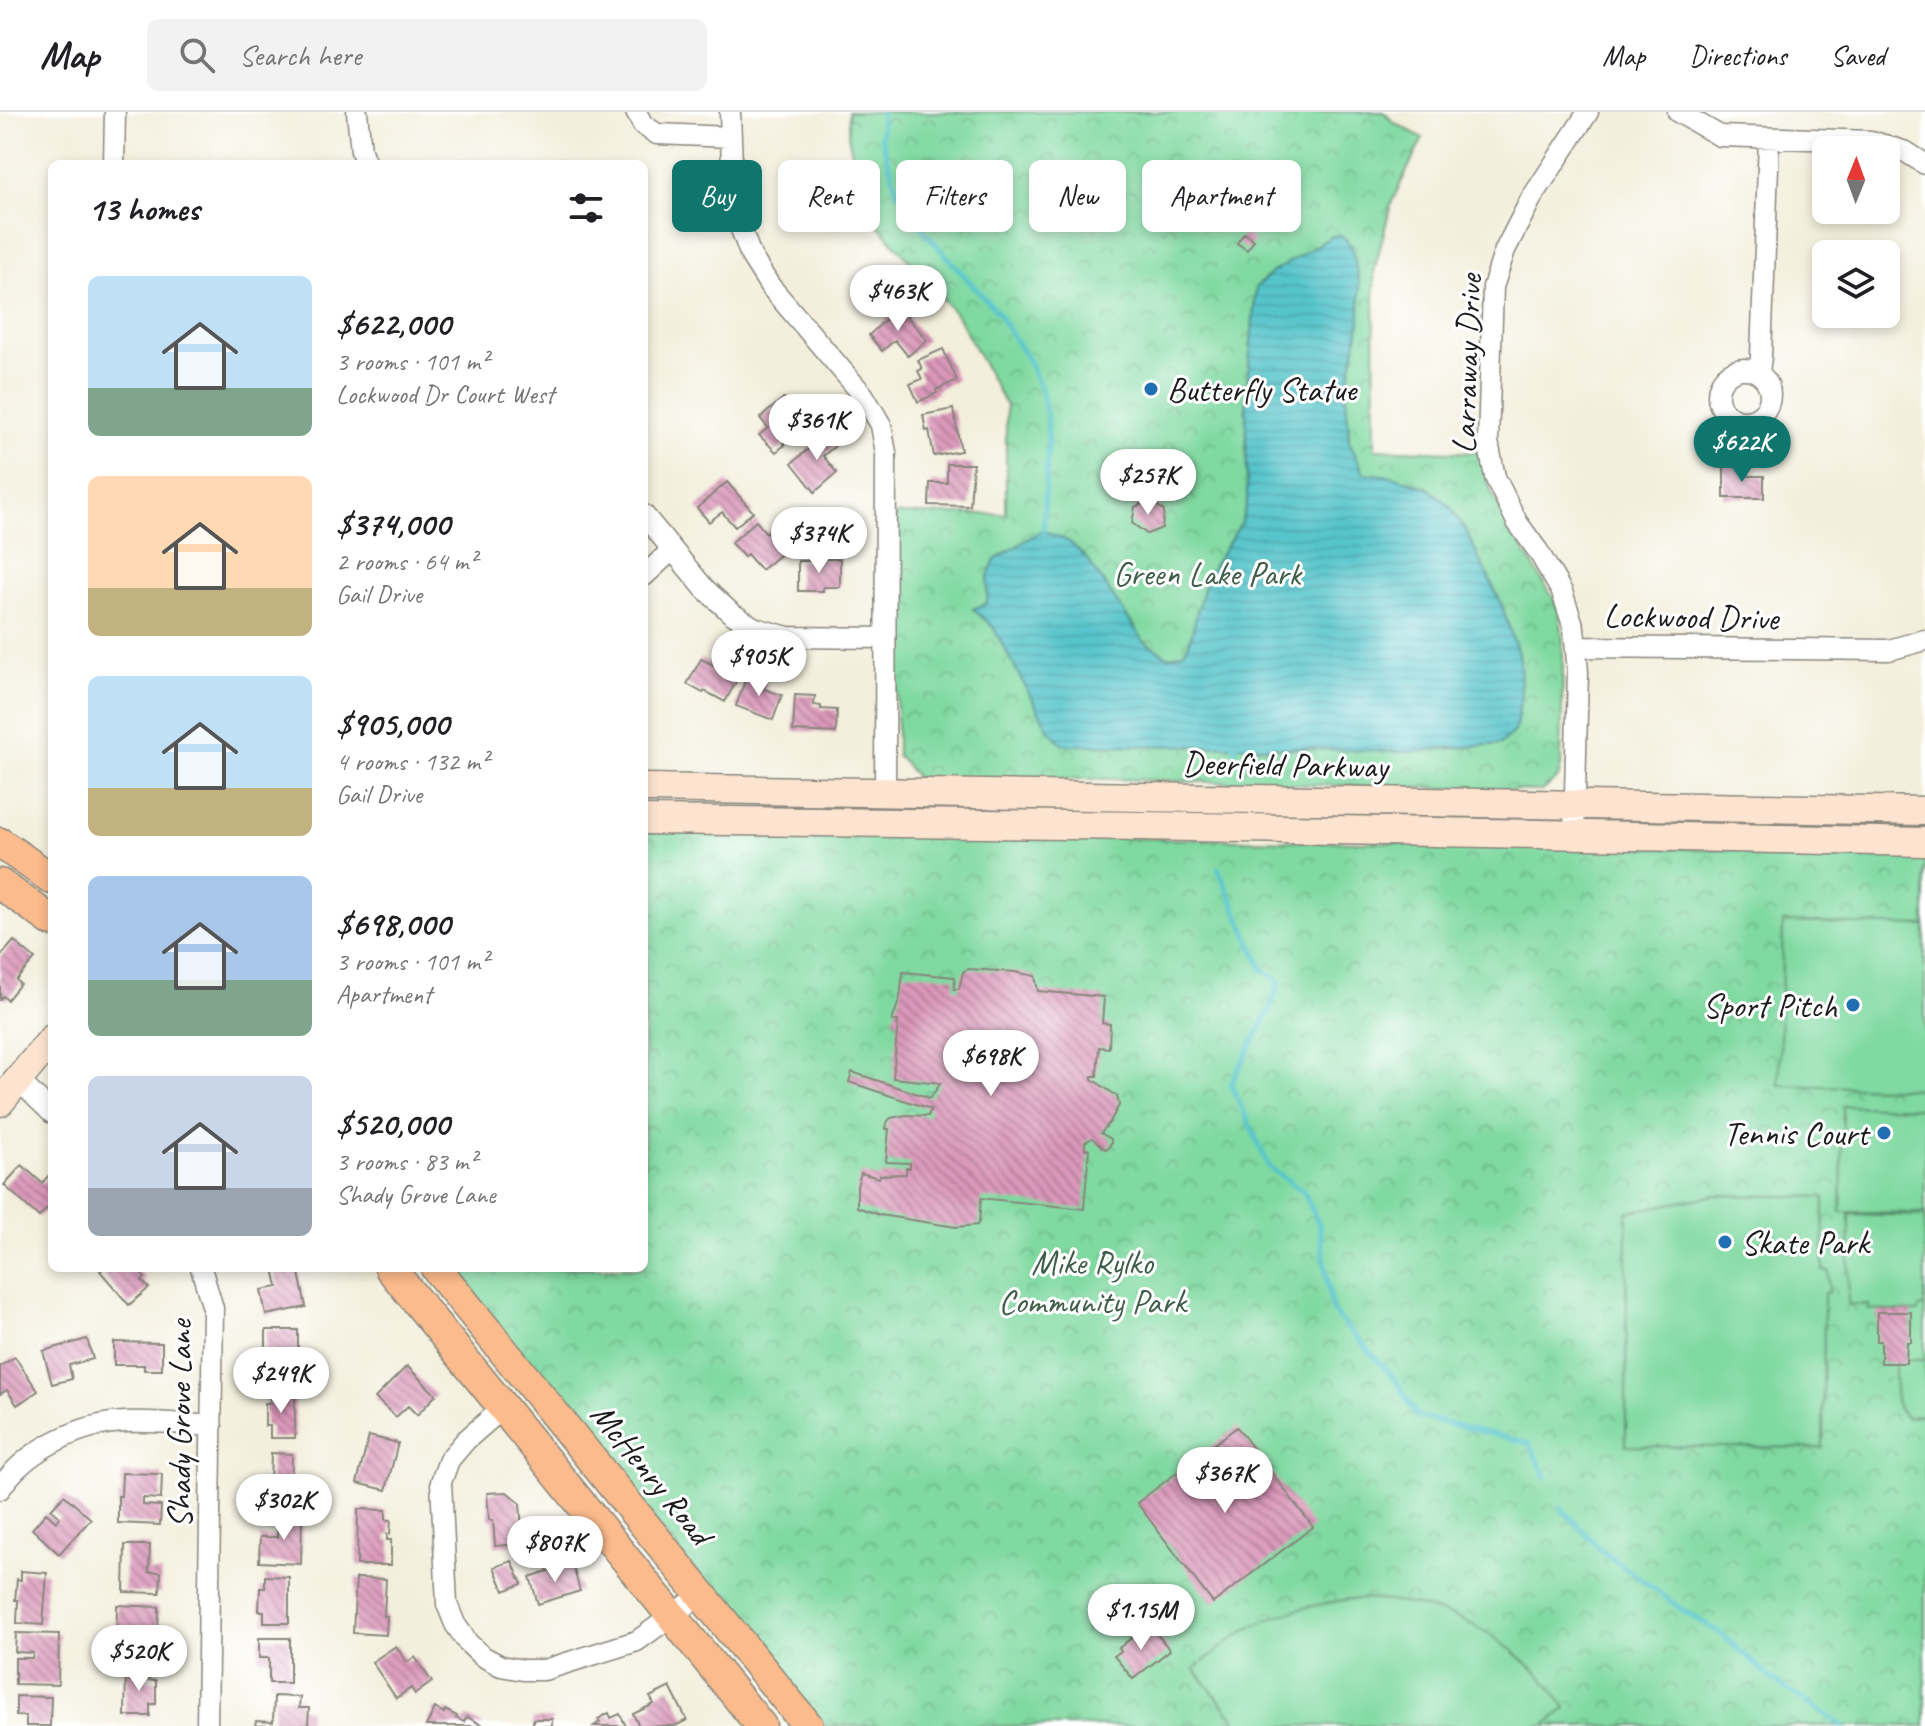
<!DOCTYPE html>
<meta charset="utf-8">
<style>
body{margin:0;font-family:Caveat,sans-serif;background:#f2f2f2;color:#202124;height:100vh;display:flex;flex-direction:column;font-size:30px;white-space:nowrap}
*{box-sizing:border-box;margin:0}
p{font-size:26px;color:#757577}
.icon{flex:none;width:44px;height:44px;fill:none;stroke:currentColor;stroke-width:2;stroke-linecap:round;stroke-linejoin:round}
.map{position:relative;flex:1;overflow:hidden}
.side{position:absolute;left:48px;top:48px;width:600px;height:1112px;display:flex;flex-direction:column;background:#fff;border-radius:12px;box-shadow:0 4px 12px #0003}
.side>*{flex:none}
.top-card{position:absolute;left:672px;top:48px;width:760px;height:72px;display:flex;gap:16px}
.needle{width:52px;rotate:1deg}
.tools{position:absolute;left:1812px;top:24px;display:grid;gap:16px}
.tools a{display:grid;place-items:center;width:88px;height:88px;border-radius:12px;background:#fff;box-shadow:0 4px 12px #0003;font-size:40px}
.price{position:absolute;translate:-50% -68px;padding:0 18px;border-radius:28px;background:#fff;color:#222;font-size:26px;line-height:52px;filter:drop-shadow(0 2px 4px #0008)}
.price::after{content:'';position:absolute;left:50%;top:48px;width:24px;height:18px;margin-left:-12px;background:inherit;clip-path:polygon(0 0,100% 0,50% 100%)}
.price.active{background:#0f766e;color:#fff}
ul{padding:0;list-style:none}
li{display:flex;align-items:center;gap:24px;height:200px;padding:0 40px}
li span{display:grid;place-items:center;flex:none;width:224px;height:160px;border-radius:12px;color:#555}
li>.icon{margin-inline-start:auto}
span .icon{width:96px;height:96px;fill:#fffc;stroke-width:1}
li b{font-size:34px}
h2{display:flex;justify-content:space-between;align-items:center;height:96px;padding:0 40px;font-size:34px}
.pill{padding:0 28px;border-radius:12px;background:#fff;box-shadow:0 4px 12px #0003;font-size:28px;line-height:72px}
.pill.active{background:#0f766e;color:#fff}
header{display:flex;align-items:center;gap:48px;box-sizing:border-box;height:112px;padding:0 40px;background:#fff;border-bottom:2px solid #e0e0e0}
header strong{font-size:38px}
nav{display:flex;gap:44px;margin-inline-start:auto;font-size:28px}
.search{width:560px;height:72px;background:#f2f2f2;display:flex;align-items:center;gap:20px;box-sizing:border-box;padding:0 28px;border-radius:12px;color:#757577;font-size:30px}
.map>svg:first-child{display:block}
</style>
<header>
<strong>Map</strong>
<div class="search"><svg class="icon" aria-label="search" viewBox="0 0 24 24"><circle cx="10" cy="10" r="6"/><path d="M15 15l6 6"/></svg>Search here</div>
<nav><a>Map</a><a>Directions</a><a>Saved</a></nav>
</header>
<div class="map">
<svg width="1925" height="1614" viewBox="0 0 1925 1614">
<defs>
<pattern id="park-crowns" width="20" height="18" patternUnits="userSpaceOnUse" patternTransform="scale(2)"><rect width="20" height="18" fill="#7fd9a0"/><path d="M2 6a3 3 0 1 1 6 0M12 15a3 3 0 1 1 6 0" fill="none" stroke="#6dba89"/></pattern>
<pattern id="water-rules" width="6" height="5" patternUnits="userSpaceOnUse" patternTransform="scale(2)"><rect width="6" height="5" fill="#57c5cb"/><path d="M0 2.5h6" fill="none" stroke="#4ba9ae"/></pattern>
<pattern id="building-back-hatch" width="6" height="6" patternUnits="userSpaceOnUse" patternTransform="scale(2)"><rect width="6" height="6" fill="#da97b9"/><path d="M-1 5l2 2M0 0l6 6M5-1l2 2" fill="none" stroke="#b07a96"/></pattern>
</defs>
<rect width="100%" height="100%" fill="#fff"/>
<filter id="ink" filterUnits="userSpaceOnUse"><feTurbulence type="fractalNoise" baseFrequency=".0125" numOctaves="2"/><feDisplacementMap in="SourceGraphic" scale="16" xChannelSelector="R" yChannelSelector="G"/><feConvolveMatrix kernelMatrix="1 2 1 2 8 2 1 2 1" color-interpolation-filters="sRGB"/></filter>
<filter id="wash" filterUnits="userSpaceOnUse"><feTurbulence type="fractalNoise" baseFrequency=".006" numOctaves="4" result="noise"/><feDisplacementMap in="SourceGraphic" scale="32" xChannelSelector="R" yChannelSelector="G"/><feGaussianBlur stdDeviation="1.8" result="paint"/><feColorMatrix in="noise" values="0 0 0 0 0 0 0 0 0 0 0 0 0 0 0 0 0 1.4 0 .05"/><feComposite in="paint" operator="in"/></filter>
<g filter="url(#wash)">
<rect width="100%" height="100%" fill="#f3efdc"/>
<!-- park -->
<path fill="url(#park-crowns)" stroke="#4e7a5e" stroke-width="2" d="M848 0H1384L1393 10 1423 26 1392 89 1374 159 1375 337 1479 341 1492 381 1506 409 1558 494 1562 518 1563 542 1561 654 1558 666 1542 679 1107 667H918L897 643 896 402H1006V294L958 205 866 99 848 24Z
M644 719 1371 730 1925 742V1614H820L450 1156H644Z"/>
<!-- garden -->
<path fill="#7fd9a0" stroke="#4e7a5e" stroke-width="2" d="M1783 810 1925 814V977L1779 973Z
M1843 994 1925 996V1101L1841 1100Z
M1716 1083 1824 1085 1823 1158 1829 1159V1180L1824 1181 1823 1336 1626 1334 1627 1100Z
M1850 1102 1925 1104V1195H1920L1917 1200 1869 1198V1193L1848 1192Z
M1895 1248H1925V1302L1908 1306C1890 1297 1896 1265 1895 1248Z
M1350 1487C1396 1487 1445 1496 1486 1520 1505 1531 1523 1548 1539 1562 1549 1572 1557 1585 1566 1596L1544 1614H1240L1194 1557C1210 1545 1224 1532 1240 1522 1272 1501 1314 1493 1350 1487Z"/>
<!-- water -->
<path fill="url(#water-rules)" stroke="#3a7074" stroke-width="2" d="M1339 123 1346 127 1352 136 1360 173V211L1346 280 1349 329 1364 361 1392 364 1428 376 1449 393 1465 417 1501 491 1520 548 1521 582 1516 617 1501 632 1407 640 1225 634 1063 633 1049 618 993 515 973 497 987 491 988 464 995 448 1042 418 1070 430 1087 447 1144 529 1169 545 1183 540 1189 532 1206 465 1240 413 1247 390 1246 284 1256 175 1273 160 1332 124Z"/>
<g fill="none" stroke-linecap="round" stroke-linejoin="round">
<!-- stream -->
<path stroke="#57c5cb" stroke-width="5" d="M882 0 881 25 897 79 924 119 998 201 1030 251 1042 280 1047 305 1048 327 1043 423
M1231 628 1236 639
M1218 756 1262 857 1280 869 1269 899 1231 972 1269 1055 1304 1080 1319 1113 1332 1199 1395 1267 1417 1304 1529 1331 1546 1365
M1560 1395 1602 1439 1684 1499 1719 1520 1773 1568 1843 1614"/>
</g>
<g id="blocks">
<!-- building -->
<path fill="url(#building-back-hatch)" d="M1244 121 1254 128 1247 138 1237 131Z
M899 195 927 228 908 244 895 228 882 239 869 223Z
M943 237 957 268 936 278 937 281 918 290 910 272 922 267 918 259 922 257 918 248Z
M784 286 797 302 809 292 822 308 807 322 802 316 783 331 785 333 776 340 759 323 768 316 760 306Z
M953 297 961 339 934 344 929 318 926 319 923 303Z
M824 317 836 333 823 344 837 361 815 380 792 351 813 333 809 329Z
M947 352H973L970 394 929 393 930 371H947Z
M1724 353H1744V364H1764V386H1724Z
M727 370 753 400 735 415 722 400 709 410 697 396Z
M1150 388 1164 399 1162 416 1147 422 1132 411 1135 395Z
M756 409 766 421 774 414 790 434 761 458 747 442 744 445 731 431Z
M814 447H840V475H823V479H798V449H814Z
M701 547 728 560 727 563 737 568 725 590 705 579 703 581 687 572Z
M747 563 766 570 764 577 782 583 773 608 736 594Z
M795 583 815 584 814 593 821 594V597L837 598 836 621 793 619Z
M14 829 35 847 16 868 20 872 7 888 3 884 0 887V845Z
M968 857 1015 860 1035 864 1038 879 1104 885 1102 911 1110 912 1109 936 1099 935 1097 964H1092V967L1117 984 1119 993 1110 1010 1101 1021 1111 1027V1031L1108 1036 1105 1037 1092 1026 1085 1030V1037H1089L1084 1097 981 1086 979 1110 977 1113 956 1115 880 1103 857 1095V1074L861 1061 879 1066 880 1063 906 1062V1056H910V1051L886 1050 889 1017H886L887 1010 891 1006 906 1003 928 1004 931 997 849 970 852 960 930 986 941 971 893 966 898 909H892L900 886 903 860 955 865 954 877H959L963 860Z
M22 1053 42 1071 49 1063 52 1065V1091L39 1105 4 1073Z
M104 1156H136L145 1166 142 1169 149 1176 129 1193 100 1159Z
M274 1156H298L306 1195 266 1203 261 1178 278 1175Z
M1877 1200H1911V1230H1907L1906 1251H1881V1229H1877Z
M266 1218H298V1265L275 1264V1239H266Z
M87 1227 93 1247 69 1253 72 1267 52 1272 43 1239Z
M114 1230 162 1231V1258H144V1253H114Z
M15 1245 38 1279 17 1293 7 1278 0 1282V1254Z
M407 1254 436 1283 417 1303 408 1294 396 1305 375 1286Z
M295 1279V1326H270V1314H265V1291H270V1280Z
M1237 1315 1313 1415 1213 1491 1137 1391Z
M369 1324 398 1331 386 1378 357 1371Z
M271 1341 292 1342 291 1388H263V1371H270Z
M122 1361 162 1362 161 1387 143 1386V1393L161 1394 160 1413 118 1411V1384H121Z
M507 1380 520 1391 523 1432 495 1434 493 1408H489L487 1381Z
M64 1383 91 1407 59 1442 32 1417 46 1401 56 1410 60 1405 51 1397Z
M358 1397 386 1398V1408H391L390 1422H387V1428H391V1453H357Z
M278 1401 302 1402 301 1452 259 1450 260 1425H277Z
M125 1433H150L149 1460H161L160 1481 124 1480Z
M512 1449 522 1472 504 1479 494 1455Z
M572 1451 580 1479 538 1492 530 1465Z
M21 1459 47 1461 43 1513 17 1511 18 1488H15L17 1467 21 1468Z
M265 1464 289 1465V1511H264V1499H259L260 1476H265Z
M356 1466 386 1467 384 1504H387L386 1523 353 1521Z
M117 1493 159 1495 158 1519H142L141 1525H158L157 1544 116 1543Z
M1151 1515 1170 1538 1133 1567 1114 1544 1121 1539 1119 1536 1139 1520 1141 1523Z
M16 1521 59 1522 58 1573 15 1572V1546H32L33 1541 15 1540Z
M259 1526H290V1571H269V1546H259Z
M396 1534 407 1550 415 1545 432 1570 415 1582 411 1576 396 1586 372 1550Z
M126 1557 147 1558V1568L156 1569V1592H150V1604H125Z
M670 1575 687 1608 675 1614H639L633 1602 654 1592 650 1585Z
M16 1584 51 1585 50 1614H26V1604H16Z
M274 1584 300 1585 299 1596H309L308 1613 255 1614 256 1609 273 1610Z
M435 1596 444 1601 445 1598 457 1604 456 1606 464 1610 467 1605 484 1614H426Z
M609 1601 611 1606 620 1602 626 1614H594L600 1610 598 1607Z
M533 1607H552V1614H533Z"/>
</g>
</g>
<g filter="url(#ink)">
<use href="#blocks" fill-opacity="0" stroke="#88867c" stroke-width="2"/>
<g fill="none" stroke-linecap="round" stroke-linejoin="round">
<defs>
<path id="street" d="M357 0 361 39 366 52
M636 0 643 13 657 22 730 25
M730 0 733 82 738 109 751 144 770 174 864 284 881 313 886 341 885 681
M1678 0 1720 24 1871 29 1906 40 1925 52
M114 52 115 0
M1718 283a26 26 0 1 1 52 0a26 26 0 1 1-52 0Z
M1759 260 1761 245 1769 27
M644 403 704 476 731 501 755 516 788 525 885 526
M644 464 672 438
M1576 535 1889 538 1925 528
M1574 723 1578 560 1574 516 1562 480 1538 439 1517 410 1495 365 1488 330 1493 175 1505 138 1531 87 1588 0
M18 968 52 1001
M201 1156 213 1196 207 1614
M504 1295 466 1328 449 1348 441 1370 447 1492 455 1512 468 1531 482 1544 501 1554 523 1558H544L637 1529 702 1482
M0 1377C25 1338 81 1311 126 1310 155 1309 184 1312 212 1314"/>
<path id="secondary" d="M644 676 1925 699
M644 708 1142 714 1925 730
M0 990 52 927"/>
<path id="primary" d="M0 731 52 767
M0 772 52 809
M390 1156 761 1614
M436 1156 808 1614"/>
</defs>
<!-- street casing -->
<use href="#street" stroke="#88867c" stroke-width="23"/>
<!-- secondary casing -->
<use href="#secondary" stroke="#88867c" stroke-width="31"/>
<!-- primary casing -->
<use href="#primary" stroke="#88867c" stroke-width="33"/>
<!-- street -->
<use href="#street" stroke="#fff" stroke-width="20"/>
<!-- secondary -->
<use href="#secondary" stroke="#fde4d1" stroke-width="28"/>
<!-- primary -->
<use href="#primary" stroke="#fbbb8c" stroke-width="30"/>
</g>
</g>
<!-- markers -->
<g fill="#1f6fb2" stroke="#fff" stroke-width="3">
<circle cx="1151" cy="277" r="8"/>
<circle cx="1853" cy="893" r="8"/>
<circle cx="1884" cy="1021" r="8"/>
<circle cx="1725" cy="1130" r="8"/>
</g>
<g text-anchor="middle" stroke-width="6" stroke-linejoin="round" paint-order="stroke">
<!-- street labels -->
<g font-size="34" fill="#1c1c1c" stroke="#fff">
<text transform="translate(1466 252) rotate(-88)" y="12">Larraway Drive</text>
<text transform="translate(1691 504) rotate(1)" y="12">Lockwood Drive</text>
<text transform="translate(1285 652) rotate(1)" y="12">Deerfield Parkway</text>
<text transform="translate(179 1312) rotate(-90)" y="12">Shady Grove Lane</text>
<text transform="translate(652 1361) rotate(51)" y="12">McHenry Road</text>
</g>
<!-- poi labels -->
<g font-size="34" fill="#1c1c1c" stroke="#fff" text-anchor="start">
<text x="1167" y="289">Butterfly Statue</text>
<text x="1837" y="905" text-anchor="end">Sport Pitch</text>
<text x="1868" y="1033" text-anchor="end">Tennis Court</text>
<text x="1741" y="1142">Skate Park</text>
</g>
<!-- park labels -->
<g font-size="34" fill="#3f5e4a" stroke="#fff">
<text x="1207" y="473">Green Lake Park</text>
<text x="1092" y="1162">Mike Rylko<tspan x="1092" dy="39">Community Park</tspan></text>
</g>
</g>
</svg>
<div class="tools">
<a><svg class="needle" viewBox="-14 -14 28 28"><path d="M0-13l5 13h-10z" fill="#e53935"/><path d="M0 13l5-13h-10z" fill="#757577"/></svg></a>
<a><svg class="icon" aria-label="layers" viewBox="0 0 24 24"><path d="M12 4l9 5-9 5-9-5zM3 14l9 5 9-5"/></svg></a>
</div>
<b class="price" style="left:898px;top:221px">$463K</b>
<b class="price" style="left:817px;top:350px">$361K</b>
<b class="price active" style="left:1742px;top:372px">$622K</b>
<b class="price" style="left:1148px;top:405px">$257K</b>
<b class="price" style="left:819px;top:463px">$374K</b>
<b class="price" style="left:759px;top:586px">$905K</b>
<b class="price" style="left:991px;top:986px">$698K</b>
<b class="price" style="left:281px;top:1303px">$249K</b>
<b class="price" style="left:1225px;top:1403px">$367K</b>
<b class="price" style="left:284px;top:1430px">$302K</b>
<b class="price" style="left:555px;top:1472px">$807K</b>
<b class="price" style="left:1141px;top:1540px">$1.15M</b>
<b class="price" style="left:139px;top:1581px">$520K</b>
<div class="top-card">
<a class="pill active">Buy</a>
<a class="pill">Rent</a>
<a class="pill">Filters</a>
<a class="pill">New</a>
<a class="pill">Apartment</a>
</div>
<section class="side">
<h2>13 homes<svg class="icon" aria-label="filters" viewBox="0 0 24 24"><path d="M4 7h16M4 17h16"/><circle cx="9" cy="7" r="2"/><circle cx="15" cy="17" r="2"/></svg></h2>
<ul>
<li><span style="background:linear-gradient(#bfe0f5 70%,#7fa58c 0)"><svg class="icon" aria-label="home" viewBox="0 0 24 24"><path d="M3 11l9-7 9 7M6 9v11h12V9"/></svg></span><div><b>$622,000</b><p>3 rooms · 101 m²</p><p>Lockwood Dr Court West</p></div></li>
<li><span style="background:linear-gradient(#ffd9b3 70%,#c2b280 0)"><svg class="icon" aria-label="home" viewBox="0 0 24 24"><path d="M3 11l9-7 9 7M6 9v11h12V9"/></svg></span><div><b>$374,000</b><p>2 rooms · 64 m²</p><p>Gail Drive</p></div></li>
<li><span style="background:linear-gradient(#bfe0f5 70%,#c2b280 0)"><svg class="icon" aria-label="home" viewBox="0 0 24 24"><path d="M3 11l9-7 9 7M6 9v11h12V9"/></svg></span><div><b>$905,000</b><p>4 rooms · 132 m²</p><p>Gail Drive</p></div></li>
<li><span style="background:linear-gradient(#a9c7e8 65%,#7fa58c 0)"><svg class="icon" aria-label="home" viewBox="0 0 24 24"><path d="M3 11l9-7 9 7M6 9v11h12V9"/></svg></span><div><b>$698,000</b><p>3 rooms · 101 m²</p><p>Apartment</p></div></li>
<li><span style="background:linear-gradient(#c9d6e8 70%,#9aa5b1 0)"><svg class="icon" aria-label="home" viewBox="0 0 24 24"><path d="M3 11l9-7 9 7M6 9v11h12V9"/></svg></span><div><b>$520,000</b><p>3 rooms · 83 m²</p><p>Shady Grove Lane</p></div></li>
</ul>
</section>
</div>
